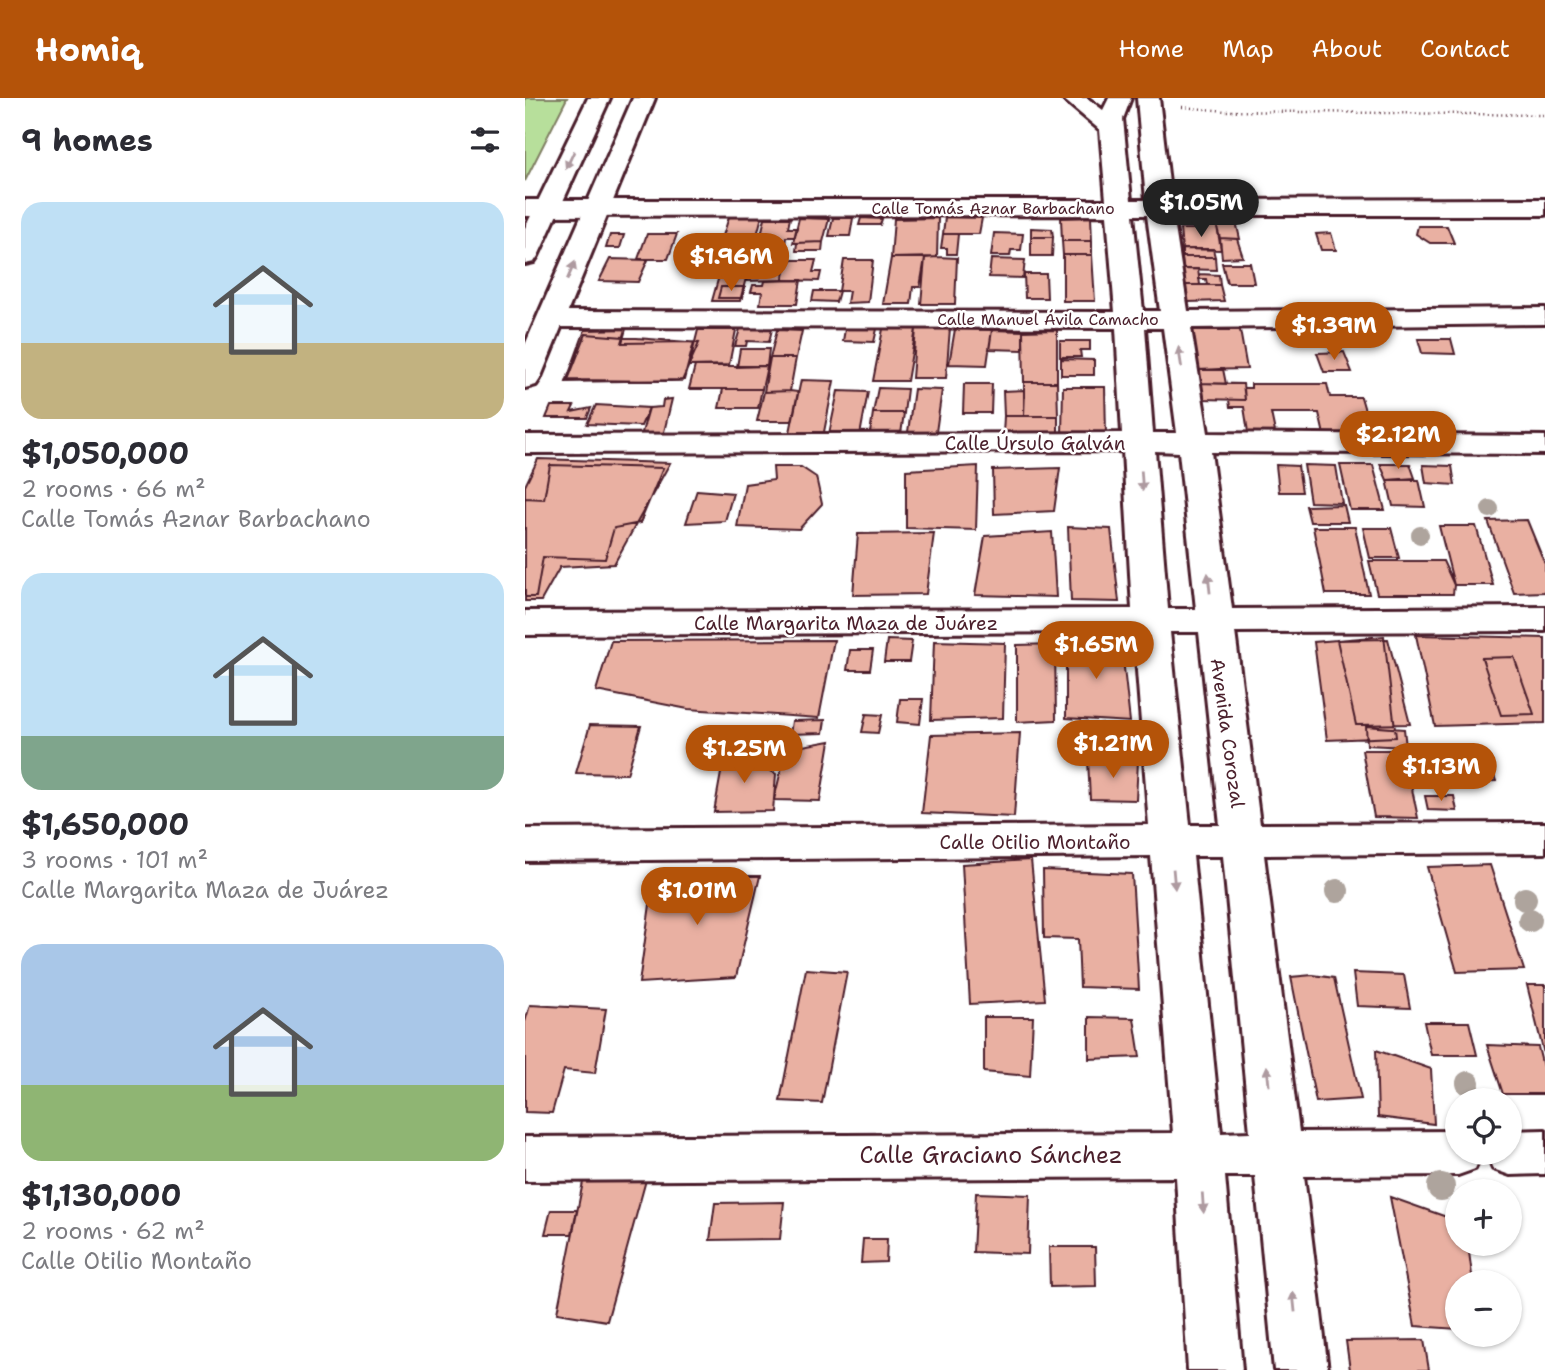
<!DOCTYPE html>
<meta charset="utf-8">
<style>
body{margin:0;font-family:"Shantell Sans",sans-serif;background:#f7f7f7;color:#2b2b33;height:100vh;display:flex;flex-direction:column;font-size:26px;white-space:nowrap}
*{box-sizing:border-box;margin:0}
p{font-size:23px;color:#7c7c81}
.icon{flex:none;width:38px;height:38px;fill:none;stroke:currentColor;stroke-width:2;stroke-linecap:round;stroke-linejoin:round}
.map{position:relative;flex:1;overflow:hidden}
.side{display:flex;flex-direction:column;background:#fff;width:525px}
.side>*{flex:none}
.controls{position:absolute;left:920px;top:990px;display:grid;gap:14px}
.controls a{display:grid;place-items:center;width:77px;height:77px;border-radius:50%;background:#fff;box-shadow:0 2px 5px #0004;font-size:35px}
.price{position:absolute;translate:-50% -60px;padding:0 16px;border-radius:24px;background:#b45309;color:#fff;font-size:23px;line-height:46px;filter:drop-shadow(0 2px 4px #0008)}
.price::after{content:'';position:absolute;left:50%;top:42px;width:21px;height:16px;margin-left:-10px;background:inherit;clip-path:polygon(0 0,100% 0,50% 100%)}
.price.active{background:#222;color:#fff}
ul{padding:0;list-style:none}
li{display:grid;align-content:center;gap:14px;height:371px;padding:0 21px}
li span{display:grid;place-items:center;height:217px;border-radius:21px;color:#555}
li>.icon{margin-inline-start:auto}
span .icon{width:126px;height:126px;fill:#fffc;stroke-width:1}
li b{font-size:30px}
h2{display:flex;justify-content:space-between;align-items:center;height:84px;padding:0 21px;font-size:30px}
header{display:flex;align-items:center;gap:42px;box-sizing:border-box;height:98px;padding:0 35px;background:#b45309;color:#fff}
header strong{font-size:33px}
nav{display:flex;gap:38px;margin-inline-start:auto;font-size:24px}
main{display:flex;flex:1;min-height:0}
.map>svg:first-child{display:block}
</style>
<header>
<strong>Homiq</strong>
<nav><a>Home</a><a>Map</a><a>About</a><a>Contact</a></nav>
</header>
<main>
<section class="side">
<h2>9 homes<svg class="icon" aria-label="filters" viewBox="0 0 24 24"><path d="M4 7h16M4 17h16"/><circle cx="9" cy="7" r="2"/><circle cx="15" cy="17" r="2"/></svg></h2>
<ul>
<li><span style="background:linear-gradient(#bfe0f5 65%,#c2b280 0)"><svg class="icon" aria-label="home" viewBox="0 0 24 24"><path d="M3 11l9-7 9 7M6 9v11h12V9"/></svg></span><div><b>$1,050,000</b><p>2 rooms · 66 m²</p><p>Calle Tomás Aznar Barbachano</p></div></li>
<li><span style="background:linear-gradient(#bfe0f5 75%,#7fa58c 0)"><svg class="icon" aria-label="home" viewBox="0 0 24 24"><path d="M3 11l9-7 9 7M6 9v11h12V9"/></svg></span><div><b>$1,650,000</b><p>3 rooms · 101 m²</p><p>Calle Margarita Maza de Juárez</p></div></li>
<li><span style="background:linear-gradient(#a9c7e8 65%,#8fb573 0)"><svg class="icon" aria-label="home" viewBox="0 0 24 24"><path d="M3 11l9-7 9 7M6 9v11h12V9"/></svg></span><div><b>$1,130,000</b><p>2 rooms · 62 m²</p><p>Calle Otilio Montaño</p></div></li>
</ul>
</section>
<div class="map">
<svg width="1020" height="1272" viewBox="0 0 1020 1272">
<rect width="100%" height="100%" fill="#fff"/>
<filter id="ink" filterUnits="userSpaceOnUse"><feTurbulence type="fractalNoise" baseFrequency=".0143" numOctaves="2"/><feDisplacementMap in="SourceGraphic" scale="14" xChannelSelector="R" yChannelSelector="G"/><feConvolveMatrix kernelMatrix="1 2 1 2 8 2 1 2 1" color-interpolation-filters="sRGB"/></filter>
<g filter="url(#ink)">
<!-- green -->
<path fill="#b7df9b" stroke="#807f63" stroke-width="2" d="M0 0H42L0 83Z"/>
<!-- building -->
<path fill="#e9b0a2" stroke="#4a1f2b" stroke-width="2" d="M237 118 215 203H187L199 160H174L179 144H196L204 119Z
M420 119 457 120 454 136H418Z
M566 119 567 143H537L536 120Z
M689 119H710L715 141 695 140Z
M240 120H265L263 130H272L270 139H261L259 154H232Z
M274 120 304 121 298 144 268 145Z
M308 120H328L325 138H304Z
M336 120 357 121 355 127H334Z
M413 120 412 159 366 160 369 121Z
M673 128H692L696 152 657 151 655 131H673Z
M893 128H922L929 145H905L891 136Z
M506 130 527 131 528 139H506Z
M469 135 498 136 496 152H486L485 158H466Z
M806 135 811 152H796L791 136Z
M122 136H152L143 161H113Z
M418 136H433L431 156H422V150H416Z
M85 137H99L95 150H81Z
M506 139H528L527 158H506Z
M695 140 712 141 718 159 697 160Z
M537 143H567V157H538Z
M298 144 297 153H271L272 145Z
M657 151H688L690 159H657Z
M538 157H567L570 203H538Z
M412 159 432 160 430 206H396L400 160Z
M657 159H690L691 172 658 171Z
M366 160H400L395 189H388L386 206H358Z
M85 161 123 162 113 184 74 183Z
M466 161 500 162 498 180 464 179Z
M263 162H291L288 174H296L294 183 258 182Z
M319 162H348L343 204 322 205 324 193H314Z
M697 165H725L729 185H702Z
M226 171H259L258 182 222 183Z
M658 171H673L675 187H660Z
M499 176H521L522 200H500Z
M674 176 694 177 695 187H682L681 181H674Z
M276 182 272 206H235L237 194H226L228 187H239L240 183Z
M660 187H695L699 203 663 204Z
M196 189H220L217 200H193Z
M289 193H314L311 204 287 203Z
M425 230 421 280H387L391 231Z
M101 231 97 245 169 244 159 282 41 284 60 232Z
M215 231H247L244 244 222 243 221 248H210Z
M320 231H352L349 244 318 243Z
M358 231H391L382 283H348Z
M430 231 467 232 462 267 424 266Z
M173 232H211L204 267 164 268Z
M252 232 277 233 271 260H245Z
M467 232 498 233V252L464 251Z
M532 232V284H499L498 233Z
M666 232H715L722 271 673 272Z
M61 236 174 245 157 283 43 282Z
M893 241H926L930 256 897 255Z
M535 243H565V252H555L556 259H535Z
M215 251H244L242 268 212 269Z
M819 254 827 274H799L792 255Z
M245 260H271L265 293 239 294Z
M536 261 569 262V277H536Z
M170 268H242L237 291H164Z
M698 271 701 286 676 285 673 272Z
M276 282 309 283 298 339H264Z
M499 284H532L533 318H499Z
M676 285 718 286 720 302 677 301Z
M439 286H467L466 315H438Z
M726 286H802L805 299H836L848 340 800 341 794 315H746L750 334H723L719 309H705L704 302H720L719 290H726Z
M538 289H580L581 337H537Z
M353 290 382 291 379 315H348Z
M198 291H237L233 310H194Z
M389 291 417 292 410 341H382Z
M500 292 499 318H479L478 293Z
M265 293 273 294 267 323H232L239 294Z
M313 293 343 294 335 337 304 336Z
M147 301 138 338H116L124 310 137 309 138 302Z
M71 307 124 310 116 328 62 326Z
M26 308H49L46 314 66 310 62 320H21Z
M348 315H379L376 336 345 335Z
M479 318H533V337L478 336Z
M13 361 145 365 89 466 35 469 16 503H0V388Z
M855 366H885L890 380 862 382Z
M25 367 138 370 115 425 89 430 80 461 18 459 11 499H0V400L19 401Z
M751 367 773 368 777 394H754Z
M779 367 811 368 817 405 785 404Z
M815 367H848L860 412H825Z
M898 367 927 368 930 387 901 385Z
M453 368 451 432 381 430V372Z
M248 369H276L291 379 297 406 274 431 212 429 220 386 249 382Z
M535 370 529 413 469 416 468 372Z
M862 382H894L900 409 868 408Z
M172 392 208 395 200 423 161 425Z
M819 407 823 424H785L781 408Z
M1002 422 1020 466V494L989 495 963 423Z
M914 428H951L968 487H929Z
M543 429 586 431 594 504 546 503Z
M788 429H830L844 496H801Z
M838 430H866L874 460H845Z
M527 434 531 499 450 497 460 438Z
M409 435 401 496 328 497 333 436Z
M844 463H918L929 487 928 496H852Z
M891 537 1020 540V625L910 628Z
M859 538 871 639 802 642 789 544Z
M863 541 885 626 831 627 812 542Z
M309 542 294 620 163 611 71 593 86 543Z
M362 542 387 543 384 564H359Z
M541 542 596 543 605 624 541 620Z
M409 543 480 545 478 620 406 622Z
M530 546 531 622 492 624V547Z
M325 552H348L345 572H322Z
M989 559 1009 616 976 617 957 560Z
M375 601H398L395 626 372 624Z
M341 616 357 617 353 635 337 634Z
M300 622 298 635 265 636 267 623Z
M65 627 116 628 102 676 51 675Z
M841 628 879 631 881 649 842 647Z
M495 635 489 719 397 715 406 637Z
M305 643 295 703 249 702 261 651Z
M201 647 251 676 248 713 189 714Z
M837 652H879L893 720 849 719Z
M961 654 971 683 909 685 900 656Z
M563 662 613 663 611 702 565 701Z
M900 698H929L932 713 903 712Z
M506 762 520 902 445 906 437 766Z
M965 767 999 872 932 874 902 769Z
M518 772 607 776 614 891 555 889 553 841 519 840Z
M129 778H235L211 879 114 885Z
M281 871 322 874 297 1005 255 1003Z
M828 875 879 877 885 910 832 908Z
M788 877 809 880 836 1001 791 1004 766 879Z
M1002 887H1020V960Z
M5 907 81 911 70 975 39 972 27 1015 0 1014V924Z
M459 919H508L505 978 459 974Z
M564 919 609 920 615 959 564 961Z
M899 924H944L952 957H906Z
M962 947 1013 949 1020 977V996H978Z
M851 952 906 971 909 1026 853 1019Z
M121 1082 82 1223 32 1215 58 1084Z
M451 1095 505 1097 503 1156 448 1154Z
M865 1099 933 1123V1146H943L948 1185H933V1231L890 1228Z
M259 1104 255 1141 185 1142 190 1105Z
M26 1112H52L47 1136H20Z
M338 1141H362L361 1164 336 1165Z
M524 1149H570L571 1188 525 1189Z
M899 1242 904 1272H825L821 1243Z"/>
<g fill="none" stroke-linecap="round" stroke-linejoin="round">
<defs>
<path id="street" d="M537 0H562L578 12 584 0H606L598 21 606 102H621L612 0H634L646 102 1020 101V117H648L663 213 1020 210V226L666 230 683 335 1020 338V356L686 354 707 511 1020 509V533L710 534 735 726 1020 725V755L739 757 774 1034 933 1033V1055H957L950 1071 933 1077 779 1078 803 1272H749L730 1078H700L717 1272H663L651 1079 0 1083V1039L648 1035 626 758 0 763V731L624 727 609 534 0 537V513L607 511 598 353 0 355V337L597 335 591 230 26 229 16 227 12 221 16 215 26 213 590 214 582 117 0 118V102H581L575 32ZM608 117H622L635 213H618ZM620 230H638L652 335H628ZM630 353 654 354 671 511H643ZM645 534H674L695 727H665ZM668 758H698L725 1034 696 1035Z
M1020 1032V1076L985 1077 968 1071 961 1055H985V1033Z"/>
<path id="secondary" d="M63 0H85L13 158 9 164 0 166V130Z
M108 0H130L15 281 11 287 0 290V247Z"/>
</defs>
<!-- street casing -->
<use href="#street" stroke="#4a1f2b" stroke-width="6"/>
<!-- secondary casing -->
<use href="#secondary" stroke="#4a1f2b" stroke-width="6"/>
<!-- path -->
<path stroke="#4a1f2b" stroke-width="2.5" stroke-dasharray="1 3.5" stroke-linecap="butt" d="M657 9 701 13 1020 17"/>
<!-- street -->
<use href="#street" fill="#fff" fill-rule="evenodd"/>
<!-- secondary -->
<use href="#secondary" fill="#fff" fill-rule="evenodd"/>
</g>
<!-- trees -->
<g fill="#aea49d">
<circle cx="965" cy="411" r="9"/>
<circle cx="895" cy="437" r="9"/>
<circle cx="812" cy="793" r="12"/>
<circle cx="1000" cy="801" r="12"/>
<circle cx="1005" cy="822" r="12"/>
<circle cx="943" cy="985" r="12"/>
<circle cx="916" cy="1089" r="14"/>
</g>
<!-- one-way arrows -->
<defs><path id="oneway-solid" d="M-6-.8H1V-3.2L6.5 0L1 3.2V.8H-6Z" transform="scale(1.75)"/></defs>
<g fill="#ae9aa0">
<use href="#oneway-solid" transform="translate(45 62) rotate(115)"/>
<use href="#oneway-solid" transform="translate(46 173) rotate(-67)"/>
<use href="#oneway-solid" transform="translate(655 259) rotate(-99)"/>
<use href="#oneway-solid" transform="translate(617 383) rotate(86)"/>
<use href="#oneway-solid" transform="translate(684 485) rotate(-96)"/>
<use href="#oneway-solid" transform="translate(649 781) rotate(85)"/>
<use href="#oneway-solid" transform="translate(743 978) rotate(-96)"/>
<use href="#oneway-solid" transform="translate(678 1105) rotate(86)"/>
<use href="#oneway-solid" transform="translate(769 1204) rotate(-96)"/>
</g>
</g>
<g text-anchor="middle" stroke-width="5" stroke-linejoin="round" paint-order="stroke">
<!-- far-street labels -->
<g font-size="16" fill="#4a1f2b" stroke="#fff">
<text x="468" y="116">Calle Tomás Aznar Barbachano</text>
<text x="523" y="227">Calle Manuel Ávila Camacho</text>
</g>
<!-- street labels -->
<g font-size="19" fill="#4a1f2b" stroke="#fff">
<text x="510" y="352">Calle Úrsulo Galván</text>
<text x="321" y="532">Calle Margarita Maza de Juárez</text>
<text transform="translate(703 635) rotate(82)" y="7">Avenida Corozal</text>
<text x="510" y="751">Calle Otilio Montaño</text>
</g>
<!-- near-street labels -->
<g font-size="23" fill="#4a1f2b" stroke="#fff">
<text x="466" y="1065">Calle Graciano Sánchez</text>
</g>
</g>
</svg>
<div class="controls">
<a><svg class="icon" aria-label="locate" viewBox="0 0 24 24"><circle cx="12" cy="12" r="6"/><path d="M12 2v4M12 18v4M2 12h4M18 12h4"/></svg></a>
<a>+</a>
<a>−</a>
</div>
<b class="price active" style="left:676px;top:141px">$1.05M</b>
<b class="price" style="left:206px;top:195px">$1.96M</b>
<b class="price" style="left:809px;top:264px">$1.39M</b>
<b class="price" style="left:873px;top:373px">$2.12M</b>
<b class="price" style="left:571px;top:583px">$1.65M</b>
<b class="price" style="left:588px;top:682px">$1.21M</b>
<b class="price" style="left:219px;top:687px">$1.25M</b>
<b class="price" style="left:916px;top:705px">$1.13M</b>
<b class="price" style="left:172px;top:829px">$1.01M</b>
</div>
</main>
